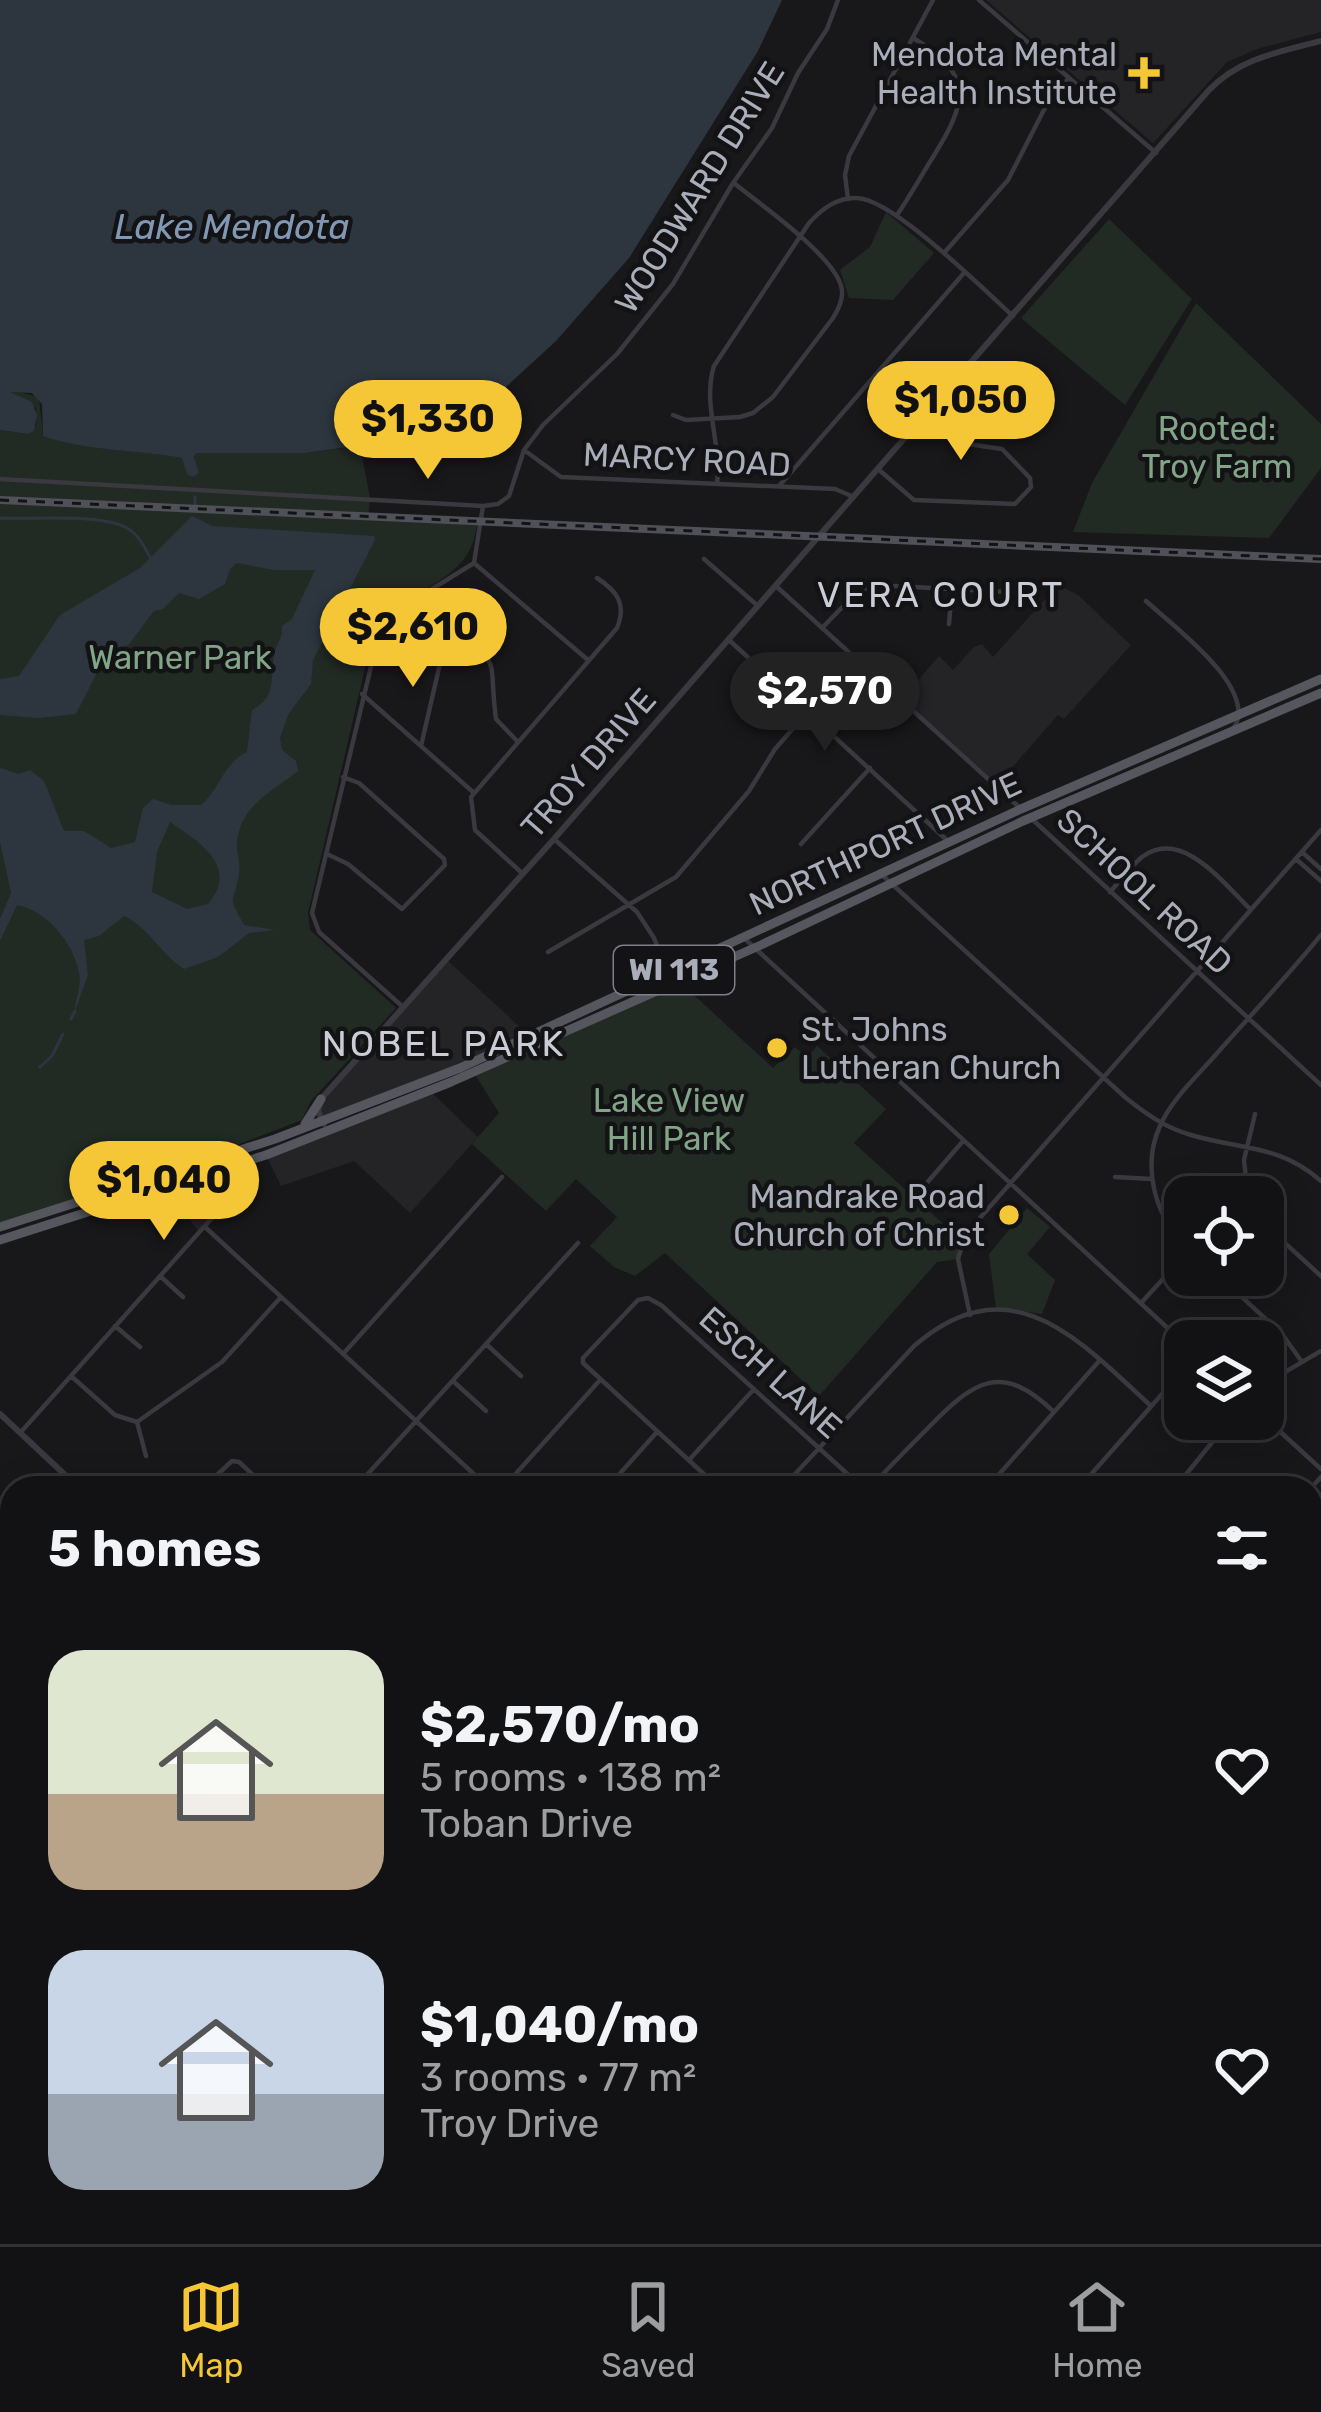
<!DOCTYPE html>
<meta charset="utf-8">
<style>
body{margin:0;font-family:Rubik,sans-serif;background:#1b1b1d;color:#f1f3f6;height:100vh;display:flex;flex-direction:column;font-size:45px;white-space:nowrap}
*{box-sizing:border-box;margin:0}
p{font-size:39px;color:#9c9ea0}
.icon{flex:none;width:66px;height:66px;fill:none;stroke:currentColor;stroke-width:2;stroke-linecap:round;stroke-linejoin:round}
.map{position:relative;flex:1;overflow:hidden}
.details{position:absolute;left:0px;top:1476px;width:1323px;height:768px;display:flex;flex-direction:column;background:#121214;border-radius:36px 36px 0 0;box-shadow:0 6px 30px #0003,0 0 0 3px #313234}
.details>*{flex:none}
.buttons{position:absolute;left:1164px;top:1176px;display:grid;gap:24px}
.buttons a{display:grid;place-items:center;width:120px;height:120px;border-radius:24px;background:#121214;box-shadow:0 6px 30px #0003,0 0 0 3px #313234;font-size:60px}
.price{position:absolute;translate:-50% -102px;padding:0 27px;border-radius:42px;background:#f5c635;color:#111;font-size:39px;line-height:78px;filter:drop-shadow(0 3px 6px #0008)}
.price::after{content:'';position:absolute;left:50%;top:72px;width:36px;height:27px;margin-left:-18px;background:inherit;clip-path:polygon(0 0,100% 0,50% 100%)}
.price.current{background:#222;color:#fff}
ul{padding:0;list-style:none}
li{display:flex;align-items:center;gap:36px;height:300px;padding:0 48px}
li span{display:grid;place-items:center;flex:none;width:336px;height:240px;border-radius:36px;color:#555}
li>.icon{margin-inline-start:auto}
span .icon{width:144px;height:144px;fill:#fffc;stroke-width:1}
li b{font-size:51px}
h2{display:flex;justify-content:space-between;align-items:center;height:144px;padding:0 48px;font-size:51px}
.tabs{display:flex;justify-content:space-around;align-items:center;height:168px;border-top:3px solid #313234;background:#121214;font-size:33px;color:#9c9ea0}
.tabs a{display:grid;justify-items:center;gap:6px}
.tabs .current{color:#f5c635}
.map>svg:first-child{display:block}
</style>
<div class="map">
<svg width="1321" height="2244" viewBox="0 0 1321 2244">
<rect width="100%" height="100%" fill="#18181a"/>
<!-- built -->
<path fill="#242427" d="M986 0H1321V32L1257 49 1227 62 1153 143Z
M1058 585 1078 595 1131 645 1064 719 1058 715 996 786 901 700 939 656 953 670 974 647 982 644 993 657Z
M446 959 530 1036 322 1122 318 1103Z
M430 1091 478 1137 410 1213 354 1161 281 1186 266 1155Z
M216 1171 224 1200 200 1233 164 1187Z
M0 2038 12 2049V2232H209L222 2244H0Z"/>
<!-- green -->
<path fill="#222a24" d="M886 212 934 253 893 300 849 298 840 270 870 247Z
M1109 219 1192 299 1125 405 1021 318Z
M1196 303 1321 424V468L1269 538 1073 532 1092 483Z
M12 390 39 397 43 436C89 450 136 450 183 458L187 474 197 452 305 453 360 446 370 498 368 520 477 525C468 592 399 582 372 638L308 913 310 930 396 1008 311 1101 302 1120 193 1162 0 1224V430L28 434 36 425V408L11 395Z
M681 983 773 1068 795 1047 807 1057 817 1046 886 1109 854 1143 962 1241 958 1259 937 1262 819 1396 665 1253 635 1276 614 1267 590 1246 617 1217 576 1179 546 1211 472 1144 499 1113 476 1076Z
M1027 1208 1050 1227 1027 1254 1055 1280 1042 1314 996 1308 989 1254Z
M1311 2096 1321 2101V2244H1161L1170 2232H1311Z"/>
<!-- water -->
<path fill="#2d363f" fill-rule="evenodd" d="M0 0H782L758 51 629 258 556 341 495 397 437 425 385 442 305 453H197L194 457 199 473 193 477 187 474 182 458C136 450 88 451 43 436L42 404 32 393 10 392 32 402 37 415 34 431 28 434 0 430Z
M192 516 212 526 374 536 375 540 313 660 311 684 289 713 280 738 282 750 296 761 298 771C273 791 240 805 237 843 236 853 241 862 239 873 234 908 226 891 244 925L275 930 249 933 218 957 184 969C161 954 147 926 124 916L99 936 84 940 88 975 75 1011C75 998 82 987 79 973 74 944 47 910 17 905L0 941V919L11 893 0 841V768L19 774 30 770 44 781 64 831H84L111 848 135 842 143 808 153 799 171 805H201C221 788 223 763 247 752L252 710C277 697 270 679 274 655 276 643 283 640 282 626L292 619 315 570H274L237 563 230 569 225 584 199 599 179 593 163 609 154 611 129 644 100 667 76 714 39 718 0 715V679L19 676 60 615 140 568ZM170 822C199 842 240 866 208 904L187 909 152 892 157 852Z"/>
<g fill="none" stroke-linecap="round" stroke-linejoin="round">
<!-- stream -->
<path stroke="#2d363f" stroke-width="3" d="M195 504V497
M0 518C31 520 102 513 127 528 139 535 145 548 151 559
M71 1019 75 1011
M40 1067 52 1056 63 1034"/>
<!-- minor -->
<path stroke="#39393f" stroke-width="4.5" d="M979 0 1156 153
M848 199 845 175 849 156 933 0
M897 215C910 196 921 176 933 157 967 103 975 74 913 38
M944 253 1008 180 1047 104 1069 78
M673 415 686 420 740 417 753 413 773 397 833 318C838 310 843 301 842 291 840 259 759 204 734 183
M524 450 561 477 835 489 854 497
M878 469 914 500 1015 504 1031 487 1030 478 1002 449 968 444 930 410
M0 479 483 506 498 504 509 496 524 450 543 425 617 354 673 284 733 183 772 128 798 73 827 29 838 0
M717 484C722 445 702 404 714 366L809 223C822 209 837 197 857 198 893 199 983 289 1013 316
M779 486 964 273
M704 559 758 606
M474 563 588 660
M776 586 1020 808
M1146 601C1173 626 1261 690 1233 729
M408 603 434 639C507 659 487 652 496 719L517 741
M949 624 952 587
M823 627 855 594 875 585 1029 593
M729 640 949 842
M362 694 473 792
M421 746 445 642
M1033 820 1321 1085
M554 839 637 912 654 938 673 985
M801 844 870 768
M1303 853 1321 869
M327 854 348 864 402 909 445 865 444 859 359 783 343 777
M1296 859 1321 881
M523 874 475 830 471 797 617 628C627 604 617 591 597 578
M881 874 1126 1098C1146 1114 1166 1128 1191 1135 1241 1150 1279 1144 1321 1181
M1110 892C1120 881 1130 867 1142 857 1182 827 1224 884 1250 909
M744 938 1185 1344
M548 952 676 877 749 791 775 749 855 658
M403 1007 319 932 312 913 380 629 398 610 474 563 483 506
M1115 1177 1152 1179
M919 1192 963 1141
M1248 1197 1244 1160 1255 1114
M1263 1223 1321 1276
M205 1227 489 1488
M1185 1245C1154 1215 1142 1165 1160 1126 1171 1101 1193 1080 1211 1060 1248 1018 1286 978 1321 935
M1218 1275 1282 1334 1302 1362
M160 1276 183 1297
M1141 1303 1185 1255
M970 1315 958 1259 965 1235 1321 830
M115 1326 140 1347
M486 1344 521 1376
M343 1354 502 1177
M71 1376 115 1415 137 1422
M453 1381 486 1411
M1263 1385 1321 1351
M1263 1416 1321 1469
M137 1422 222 1362 281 1297
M137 1422 146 1456
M20 1433 220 1209 223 1190 211 1159
M689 1460 754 1389
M203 1488 232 1461 239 1462 267 1488
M355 1488 578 1243
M503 1488 600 1380
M607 1488 657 1432
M719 1488 583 1363V1358L638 1300 648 1298 661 1305 863 1488
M782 1488 914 1346C1011 1262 1080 1341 1151 1406
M870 1488C889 1467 909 1447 929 1427 974 1381 1001 1361 1054 1412
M987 1488 1100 1360
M1079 1488 1185 1368
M1175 1488 1231 1419
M1311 1488 1321 1477
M0 1544 12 1556
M1311 1596 1321 1584
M0 1605 12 1592
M1311 1625 1321 1634
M0 1635 12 1646
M1311 1641 1321 1650
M0 1765 12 1775
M1311 1861 1321 1864
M1311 2054 1319 2027
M887 2232 900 2244
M310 2244 321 2232
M900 2244 909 2232
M969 2244 976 2232
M1073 2244 1085 2232"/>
<!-- tertiary -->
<path stroke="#39393f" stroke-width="6" d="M324 1124 318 1111 321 1099 554 839 1209 90C1240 58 1279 52 1321 41
M0 1414 79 1488
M1311 1709 1321 1698
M732 2244 743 2232"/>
<!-- secondary -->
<path stroke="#47484f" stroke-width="8" d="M0 2034 12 2045
M214 2232 227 2244"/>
<!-- primary -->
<path stroke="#55565e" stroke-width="9" d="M305 1124 321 1099
M0 1227 275 1139 460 1068 1021 809 1321 679
M0 1240 266 1155 451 1082 761 945 1023 821 1321 693"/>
<defs>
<path id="rail" d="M0 500 1321 559"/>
</defs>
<!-- rail casing -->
<use href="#rail" stroke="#505158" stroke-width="8"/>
<!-- rail -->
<use href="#rail" stroke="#131315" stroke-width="3" stroke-dasharray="9" stroke-linecap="butt"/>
</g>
<!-- markers -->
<g fill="#f5c635" stroke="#131315" stroke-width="4.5">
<path d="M1138 55h12v12h12v12h-12v12h-12v-12h-12v-12h12z"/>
<circle cx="777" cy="1048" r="12"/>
<circle cx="1009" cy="1215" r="12"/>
</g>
<g text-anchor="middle" stroke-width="9" stroke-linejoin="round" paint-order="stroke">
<!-- shield labels -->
<rect fill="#131315" stroke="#7d8088" stroke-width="3" x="614" y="946" width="120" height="48" rx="9"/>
<g font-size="30" font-weight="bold" fill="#aaaeba">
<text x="674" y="980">WI 113</text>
</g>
<!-- poi labels -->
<g font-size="33" fill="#aaaeba" stroke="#131315" text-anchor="end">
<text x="1117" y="66">Mendota Mental<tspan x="1117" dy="38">Health Institute</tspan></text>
<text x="801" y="1041" text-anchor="start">St. Johns<tspan x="801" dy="38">Lutheran Church</tspan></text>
<text x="985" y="1208">Mandrake Road<tspan x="985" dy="38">Church of Christ</tspan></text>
</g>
<!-- street labels -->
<g font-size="33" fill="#aaaeba" stroke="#131315">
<text transform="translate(699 187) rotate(-58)" y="12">WOODWARD DRIVE</text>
<text transform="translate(687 459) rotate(3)" y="12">MARCY ROAD</text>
<text transform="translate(588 763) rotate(-49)" y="12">TROY DRIVE</text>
<text transform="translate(885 843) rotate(-25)" y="12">NORTHPORT DRIVE</text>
<text transform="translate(1145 891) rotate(43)" y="12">SCHOOL ROAD</text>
<text transform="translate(771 1372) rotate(42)" y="12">ESCH LANE</text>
</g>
<!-- park labels -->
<g font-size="33" fill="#81a586" stroke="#131315">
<text x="1217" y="440">Rooted:<tspan x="1217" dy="38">Troy Farm</tspan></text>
<text x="180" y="669">Warner Park</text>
<text x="669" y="1112">Lake View<tspan x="669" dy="38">Hill Park</tspan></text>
</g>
<!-- water labels -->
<g font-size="36" font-style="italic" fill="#8198b5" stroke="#131315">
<text x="232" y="239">Lake Mendota</text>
</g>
<!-- neighbourhood labels -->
<g font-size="36" letter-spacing="3" fill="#cbcdd6" stroke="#131315">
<text x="941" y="607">VERA COURT</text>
<text x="444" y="1056">NOBEL PARK</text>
</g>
</g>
</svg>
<div class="buttons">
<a><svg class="icon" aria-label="locate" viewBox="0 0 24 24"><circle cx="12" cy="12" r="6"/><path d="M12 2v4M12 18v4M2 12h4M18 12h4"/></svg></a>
<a><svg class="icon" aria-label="layers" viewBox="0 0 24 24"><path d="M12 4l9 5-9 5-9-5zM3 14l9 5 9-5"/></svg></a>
</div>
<b class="price" style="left:961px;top:463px">$1,050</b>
<b class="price" style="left:428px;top:482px">$1,330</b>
<b class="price" style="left:413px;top:690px">$2,610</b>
<b class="price current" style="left:825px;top:754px">$2,570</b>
<b class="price" style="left:164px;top:1243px">$1,040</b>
<section class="details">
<h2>5 homes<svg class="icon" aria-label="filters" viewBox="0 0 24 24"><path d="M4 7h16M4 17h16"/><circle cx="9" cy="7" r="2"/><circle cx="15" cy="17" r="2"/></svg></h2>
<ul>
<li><span style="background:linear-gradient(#dfe7d0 60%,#b9a48a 0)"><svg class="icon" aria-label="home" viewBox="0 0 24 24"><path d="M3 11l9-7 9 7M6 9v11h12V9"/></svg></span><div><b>$2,570/mo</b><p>5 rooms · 138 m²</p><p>Toban Drive</p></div><svg class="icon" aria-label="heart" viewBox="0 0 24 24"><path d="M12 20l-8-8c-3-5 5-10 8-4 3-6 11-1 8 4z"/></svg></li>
<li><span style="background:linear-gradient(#c9d6e8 60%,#9aa5b1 0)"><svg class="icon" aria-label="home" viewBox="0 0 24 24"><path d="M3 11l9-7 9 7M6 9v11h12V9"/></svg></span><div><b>$1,040/mo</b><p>3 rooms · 77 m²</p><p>Troy Drive</p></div><svg class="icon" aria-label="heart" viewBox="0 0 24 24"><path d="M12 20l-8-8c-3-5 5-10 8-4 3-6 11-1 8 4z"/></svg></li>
</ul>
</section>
</div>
<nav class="tabs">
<a class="current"><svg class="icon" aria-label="map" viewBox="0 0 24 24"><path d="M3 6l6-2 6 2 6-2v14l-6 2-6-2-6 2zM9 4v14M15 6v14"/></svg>Map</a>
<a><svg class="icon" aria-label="saved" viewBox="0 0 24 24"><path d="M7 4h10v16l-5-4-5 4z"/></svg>Saved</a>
<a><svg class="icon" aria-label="home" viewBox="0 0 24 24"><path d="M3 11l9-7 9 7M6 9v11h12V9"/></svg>Home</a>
</nav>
